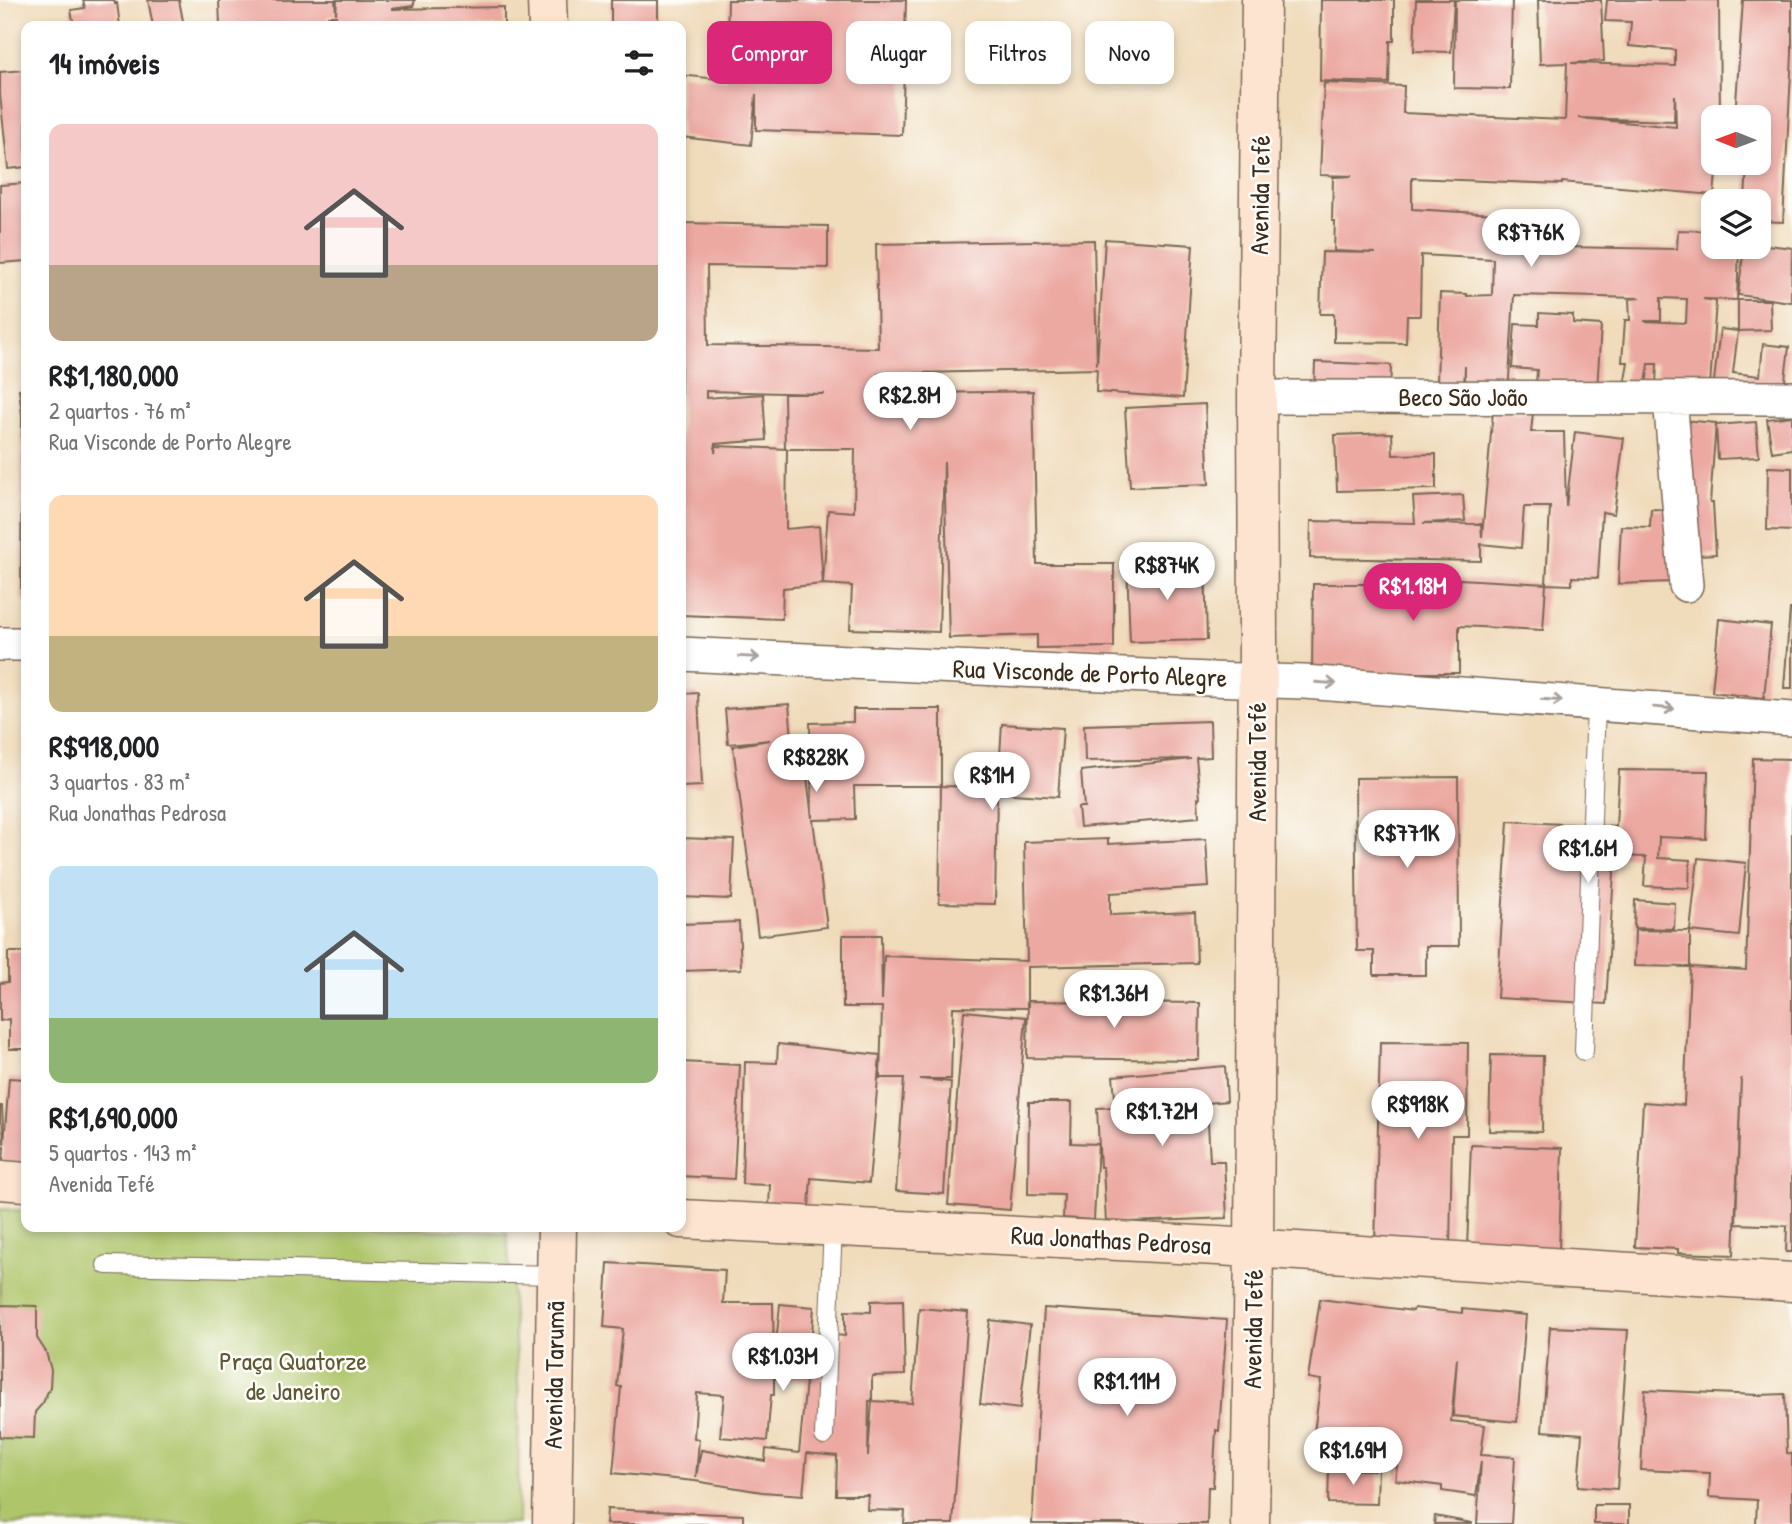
<!DOCTYPE html>
<html lang="pt">
<meta charset="utf-8">
<style>
body{margin:0;font-family:"Patrick Hand",sans-serif;background:#f6f6f6;color:#202124;height:100vh;display:flex;flex-direction:column;font-size:26px;white-space:nowrap}
*{box-sizing:border-box;margin:0}
p{font-size:23px;color:#757577}
.icon{flex:none;width:38px;height:38px;fill:none;stroke:currentColor;stroke-width:2;stroke-linecap:round;stroke-linejoin:round}
.map{position:relative;flex:1;overflow:hidden}
.panel{position:absolute;left:21px;top:21px;width:665px;height:1211px;display:flex;flex-direction:column;background:#fff;border-radius:14px;box-shadow:0 4px 10px #0003}
.panel>*{flex:none}
.top-card{position:absolute;left:707px;top:21px;width:665px;height:63px;display:flex;gap:14px}
.needle{width:46px;rotate:271deg}
.controls{position:absolute;left:1701px;top:105px;display:grid;gap:14px}
.controls a{display:grid;place-items:center;width:70px;height:70px;border-radius:14px;background:#fff;box-shadow:0 4px 10px #0003;font-size:35px}
.price{position:absolute;translate:-50% -60px;padding:0 16px;border-radius:24px;background:#fff;color:#222;font-size:23px;line-height:46px;filter:drop-shadow(0 2px 4px #0008)}
.price::after{content:'';position:absolute;left:50%;top:42px;width:21px;height:16px;margin-left:-10px;background:inherit;clip-path:polygon(0 0,100% 0,50% 100%)}
.price.selected{background:#db2777;color:#fff}
ul{padding:0;list-style:none}
li{display:grid;align-content:center;gap:14px;height:371px;padding:0 28px}
li span{display:grid;place-items:center;height:217px;border-radius:14px;color:#555}
li>.icon{margin-inline-start:auto}
span .icon{width:126px;height:126px;fill:#fffc;stroke-width:1}
li b{font-size:30px}
h2{display:flex;justify-content:space-between;align-items:center;height:84px;padding:0 28px;font-size:30px}
.tag{padding:0 24px;border-radius:14px;background:#fff;box-shadow:0 4px 10px #0003;font-size:24px;line-height:63px}
.tag.selected{background:#db2777;color:#fff}
.map>svg:first-child{display:block}
</style>
<div class="map">
<svg width="1792" height="1524" viewBox="0 0 1792 1524">
<rect width="100%" height="100%" fill="#fdfcf7"/>
<filter id="ink" filterUnits="userSpaceOnUse"><feTurbulence type="fractalNoise" baseFrequency=".0143" numOctaves="2"/><feDisplacementMap in="SourceGraphic" scale="14" xChannelSelector="R" yChannelSelector="G"/><feConvolveMatrix kernelMatrix="1 2 1 2 8 2 1 2 1" color-interpolation-filters="sRGB"/></filter>
<filter id="wash" filterUnits="userSpaceOnUse"><feTurbulence type="fractalNoise" baseFrequency=".00686" numOctaves="4" result="noise"/><feDisplacementMap in="SourceGraphic" scale="28" xChannelSelector="R" yChannelSelector="G"/><feGaussianBlur stdDeviation="1.57" result="paint"/><feColorMatrix in="noise" values="0 0 0 0 0 0 0 0 0 0 0 0 0 0 0 0 0 1.4 0 .05"/><feComposite in="paint" operator="in"/></filter>
<g filter="url(#wash)">
<rect width="100%" height="100%" fill="#f0dbbb"/>
<!-- green -->
<path fill="#aec56b" stroke="#747844" stroke-width="2" d="M0 1209 26 1211V1227H375L507 1233 519 1395 518 1524H0Z"/>
<g id="blocks">
<!-- building -->
<path fill="#eca9a2" fill-rule="evenodd" d="M83 0H114L115 4 117 3 120 26H74L71 10 85 8Z
M148 0H179L184 26H153Z
M219 0H335L336 14 337 0H415L413 6 392 9 504 7V26H335L336 16H328V26H220Z
M611 0H658V26H611Z
M728 0H906L902 135 756 130V94L751 145 681 137V75L726 80Z
M1321 0H1394V41H1390L1389 83 1320 81Z
M1416 0H1454L1451 52 1414 51Z
M1455 0H1512L1510 89 1454 88Z
M1538 0H1601L1604 61 1571 63 1675 66V50L1629 46 1631 22 1605 21 1607 0H1719L1720 117H1713V163H1717L1714 195 1562 182V184L1412 178V209L1495 214 1494 246 1677 249 1678 230 1713 231V247H1739L1737 300 1703 299 1716 301 1710 385 1656 384 1657 364H1649L1644 397 1534 412 1537 370 1512 368 1515 324 1539 325V313L1573 315V323L1601 325 1597 390 1623 393 1628 362H1622L1625 320H1630L1629 299 1640 298 1514 295 1507 411 1533 413 1531 432H1564L1566 507 1575 432 1624 438 1614 514 1602 512 1598 578 1572 577V585L1546 584 1550 507H1524L1521 548 1481 544V561L1310 558 1311 521 1415 523 1413 497 1463 495 1465 521 1423 523 1481 524 1482 537 1493 410 1465 409V366L1463 414 1436 413 1440 293 1467 294V296L1492 295 1493 259 1421 255 1420 316H1407L1406 343 1334 342V314H1320L1322 252 1376 253 1334 251 1335 221H1332L1333 177 1352 176 1320 175 1324 83 1404 86 1403 113 1565 120 1567 63 1540 64ZM1675 95 1676 127 1578 118 1674 121ZM1661 298 1687 299 1686 323 1644 321H1661Z
M1743 0H1792V54L1783 222 1759 221V201H1745L1747 163H1759V117H1735Z
M26 70V167L8 169 0 95V72Z
M26 183V261L0 263V185Z
M681 223 828 226V268L707 266 708 345 878 348 876 244 1094 240 1097 365 1105 239 1193 245 1183 398 1096 392 1097 369 878 374V394L1033 391 1037 564H1114V647L1037 648V635L949 638 944 462 939 632 850 629 852 586 823 584 783 588 782 619 681 615ZM706 391 824 394H784L785 449H855L854 512 828 510 823 584 819 526 786 529 787 449 716 446 715 453V444L766 440 763 394 706 398Z
M1759 244 1792 248 1791 302 1738 295 1744 247H1759Z
M1738 300H1770L1771 330 1738 331Z
M1720 329 1738 331 1733 373 1760 376 1763 344 1789 347 1782 404 1711 407Z
M1315 362 1391 365 1390 395 1314 392Z
M26 388V599H21L22 415 19 389Z
M1205 404 1209 484 1130 487 1125 408Z
M1792 416V449L1772 452 1767 419Z
M1682 420 1716 423 1710 503H1713L1716 554 1677 556 1672 582 1618 584 1621 526 1650 527 1651 509 1675 510Z
M1756 422 1759 457 1718 459 1716 425Z
M1392 433 1393 455 1436 454V489L1337 491 1335 435Z
M1768 467 1792 468V531L1767 530Z
M1205 562 1207 640 1130 642 1127 564Z
M1459 579 1546 584 1543 630 1459 626V673H1312L1313 584H1459Z
M1790 609H1792V688H1784Z
M1719 619 1771 625 1764 698 1712 692Z
M698 693 702 786 681 787V694Z
M789 704 792 738 802 737 812 818 810 723 853 722V709H941V786H854L855 819 813 820 827 927 758 936 733 746 770 740 728 744 725 709Z
M1210 721 1211 757 1196 758 1200 798H1198L1199 817 1080 827 1078 807H1084L1081 771 1191 759 1085 761 1084 725Z
M1002 724 1063 728 1058 797 997 793 995 904 939 903 941 786 998 787Z
M1753 758 1792 759V1252H1786L1787 1226 1736 1224 1741 1078 1734 1255 1678 1253V1249L1635 1247 1643 1102 1684 1105 1690 967 1746 970Z
M1619 770 1708 771 1706 839 1659 837 1658 858 1690 860 1689 888 1644 886 1646 857 1615 856 1606 1004 1497 998 1508 821 1616 827Z
M1458 777 1459 946H1426V975H1374V951H1357L1355 778Z
M681 838 734 840 731 899 681 897Z
M1108 839V844L1206 839 1209 887 1110 893V915L1195 912 1197 963 1027 967V1008L953 1007 951 1079H920L951 1082 944 1194 896 1191 904 1078H880L882 1007H843V935H881L882 1000 884 956 1027 961 1024 842Z
M1698 858 1746 863 1739 936 1690 931Z
M1635 900 1675 903 1674 929 1634 928Z
M739 922 741 969 681 971V924Z
M1635 930 1690 931V967L1634 966Z
M8 952H26V1049H9V1019L0 1021V983L8 982Z
M1028 1001 1200 1003 1199 1060 1027 1058Z
M964 1011 1026 1017 1010 1210 948 1205Z
M1380 1042 1468 1043 1467 1135H1452L1450 1249 1375 1248Z
M778 1044 880 1055 869 1183 811 1178 809 1208 769 1206 770 1185 742 1184 745 1062 777 1063Z
M1491 1055 1543 1056 1542 1132 1489 1131Z
M681 1062 740 1065 734 1179 681 1176Z
M1225 1066 1227 1101 1207 1103 1210 1161H1224L1227 1218 1106 1223 1103 1167H1100L1097 1108 1116 1107 1113 1076Z
M9 1078 26 1079V1164L3 1162 4 1147H0V1106H2L4 1144Z
M1029 1102H1072L1071 1143 1098 1144 1094 1220 1063 1218 1064 1195 1028 1194Z
M1471 1145 1562 1148 1559 1251 1467 1248Z
M608 1263 725 1270 723 1303H773L774 1365 780 1304 814 1307 812 1333 845 1336V1311L871 1312V1301L903 1300 905 1375 872 1376V1401H869L868 1456 872 1401 912 1403 919 1308 968 1312 953 1524H904L905 1511 867 1510 868 1495H836L837 1456 807 1453 803 1495 762 1492 695 1481 613 1473 621 1387 617 1386 623 1329 604 1327ZM774 1378 806 1381 799 1453 766 1449 765 1461 701 1450 696 1477 699 1439 694 1438 697 1393 724 1395 720 1437 767 1441 771 1395H774Z
M1320 1299 1413 1311 1414 1308 1462 1313V1309L1526 1315 1517 1422 1453 1416 1457 1358 1451 1421 1485 1425 1481 1455 1515 1457 1511 1524H1477L1481 1461 1476 1496 1442 1491V1486L1395 1480 1399 1451 1313 1440 1321 1380 1308 1378Z
M0 1305 37 1306V1338L46 1352 51 1370 50 1387 43 1403 35 1412 34 1438 0 1437Z
M1044 1308 1227 1320 1219 1431 1216 1430 1213 1487H1208L1207 1524H1032Z
M990 1320 1030 1325 1020 1409 980 1404Z
M1550 1327 1628 1330 1617 1489 1578 1486 1582 1434 1542 1431Z
M1645 1390 1759 1395 1785 1394 1787 1453 1792 1454V1524H1756L1757 1500 1709 1497 1710 1473 1641 1470Z
M1329 1469 1378 1470 1377 1504 1328 1503Z
M1594 1505H1629V1524H1594Z
M607 1509 743 1515V1524H606Z
M1435 1516 1472 1523V1524H1434Z"/>
</g>
</g>
<g filter="url(#ink)">
<use href="#blocks" fill-opacity="0" stroke="#7a6855" stroke-width="2"/>
<g fill="none" stroke-linecap="round" stroke-linejoin="round">
<defs>
<path id="lane" d="M1584 1051 1596 704
M106 1265 556 1275
M824 1436 833 1226"/>
<path id="street" d="M1257 397 1792 398
M1670 398 1686 585
M0 644H26
M681 654 1209 679 1304 682 1792 719"/>
<path id="secondary" d="M547 0 548 26
M0 1180 26 1182
M681 1219 1218 1246 1792 1282
M552 1524 557 1227
M1250 1524 1254 1249 1258 639 1257 397 1261 0"/>
</defs>
<!-- lane casing -->
<use href="#lane" stroke="#7a6855" stroke-width="20"/>
<!-- street casing -->
<use href="#street" stroke="#7a6855" stroke-width="36"/>
<!-- secondary casing -->
<use href="#secondary" stroke="#7a6855" stroke-width="41"/>
<!-- lane -->
<use href="#lane" stroke="#fff" stroke-width="18"/>
<!-- street -->
<use href="#street" stroke="#fff" stroke-width="33"/>
<!-- secondary -->
<use href="#secondary" stroke="#fde4d0" stroke-width="38"/>
</g>
<!-- one-way arrows -->
<defs><path id="oneway-shaft" d="M-6 0H5M1.5-3L5.5 0L1.5 3" fill="none" stroke-width="1.6" stroke-linecap="round" stroke-linejoin="round" transform="scale(1.75)"/></defs>
<g stroke="#a79f9a">
<use href="#oneway-shaft" transform="translate(749 657) rotate(3)"/>
<use href="#oneway-shaft" transform="translate(1326 683) rotate(4)"/>
<use href="#oneway-shaft" transform="translate(1552 700) rotate(4)"/>
<use href="#oneway-shaft" transform="translate(1664 708) rotate(5)"/>
</g>
</g>
<g text-anchor="middle" stroke-width="5" stroke-linejoin="round" paint-order="stroke">
<!-- street labels -->
<g font-size="26" fill="#3b2a1e" stroke="#fdfcf7">
<text transform="translate(1260 195) rotate(-89)" y="9">Avenida Tefé</text>
<text x="1463" y="406">Beco São João</text>
<text transform="translate(1090 673) rotate(2)" y="9">Rua Visconde de Porto Alegre</text>
<text transform="translate(1257 762) rotate(-90)" y="9">Avenida Tefé</text>
<text transform="translate(1111 1240) rotate(3)" y="9">Rua Jonathas Pedrosa</text>
<text transform="translate(1253 1329) rotate(-89)" y="9">Avenida Tefé</text>
<text transform="translate(554 1375) rotate(-89)" y="9">Avenida Tarumã</text>
</g>
<!-- park labels -->
<g font-size="26" fill="#5e5835" stroke="#fdfcf7">
<text x="293" y="1370">Praça Quatorze<tspan x="293" dy="30">de Janeiro</tspan></text>
</g>
</g>
</svg>
<div class="controls">
<a><svg class="needle" viewBox="-14 -14 28 28"><path d="M0-13l5 13h-10z" fill="#e53935"/><path d="M0 13l5-13h-10z" fill="#757577"/></svg></a>
<a><svg class="icon" aria-label="layers" viewBox="0 0 24 24"><path d="M12 4l9 5-9 5-9-5zM3 14l9 5 9-5"/></svg></a>
</div>
<b class="price" style="left:1531px;top:269px">R$776K</b>
<b class="price" style="left:910px;top:432px">R$2.8M</b>
<b class="price" style="left:1167px;top:602px">R$874K</b>
<b class="price selected" style="left:1413px;top:623px">R$1.18M</b>
<b class="price" style="left:816px;top:794px">R$828K</b>
<b class="price" style="left:992px;top:812px">R$1M</b>
<b class="price" style="left:1407px;top:870px">R$771K</b>
<b class="price" style="left:1588px;top:885px">R$1.6M</b>
<b class="price" style="left:1114px;top:1030px">R$1.36M</b>
<b class="price" style="left:1418px;top:1141px">R$918K</b>
<b class="price" style="left:1162px;top:1148px">R$1.72M</b>
<b class="price" style="left:783px;top:1393px">R$1.03M</b>
<b class="price" style="left:1127px;top:1418px">R$1.11M</b>
<b class="price" style="left:1353px;top:1487px">R$1.69M</b>
<div class="top-card">
<a class="tag selected">Comprar</a>
<a class="tag">Alugar</a>
<a class="tag">Filtros</a>
<a class="tag">Novo</a>
</div>
<section class="panel">
<h2>14 imóveis<svg class="icon" aria-label="filters" viewBox="0 0 24 24"><path d="M4 7h16M4 17h16"/><circle cx="9" cy="7" r="2"/><circle cx="15" cy="17" r="2"/></svg></h2>
<ul>
<li><span style="background:linear-gradient(#f6c9c9 65%,#b9a48a 0)"><svg class="icon" aria-label="home" viewBox="0 0 24 24"><path d="M3 11l9-7 9 7M6 9v11h12V9"/></svg></span><div><b>R$1,180,000</b><p>2 quartos · 76 m²</p><p>Rua Visconde de Porto Alegre</p></div></li>
<li><span style="background:linear-gradient(#ffd9b3 65%,#c2b280 0)"><svg class="icon" aria-label="home" viewBox="0 0 24 24"><path d="M3 11l9-7 9 7M6 9v11h12V9"/></svg></span><div><b>R$918,000</b><p>3 quartos · 83 m²</p><p>Rua Jonathas Pedrosa</p></div></li>
<li><span style="background:linear-gradient(#bfe0f5 70%,#8fb573 0)"><svg class="icon" aria-label="home" viewBox="0 0 24 24"><path d="M3 11l9-7 9 7M6 9v11h12V9"/></svg></span><div><b>R$1,690,000</b><p>5 quartos · 143 m²</p><p>Avenida Tefé</p></div></li>
</ul>
</section>
</div>
